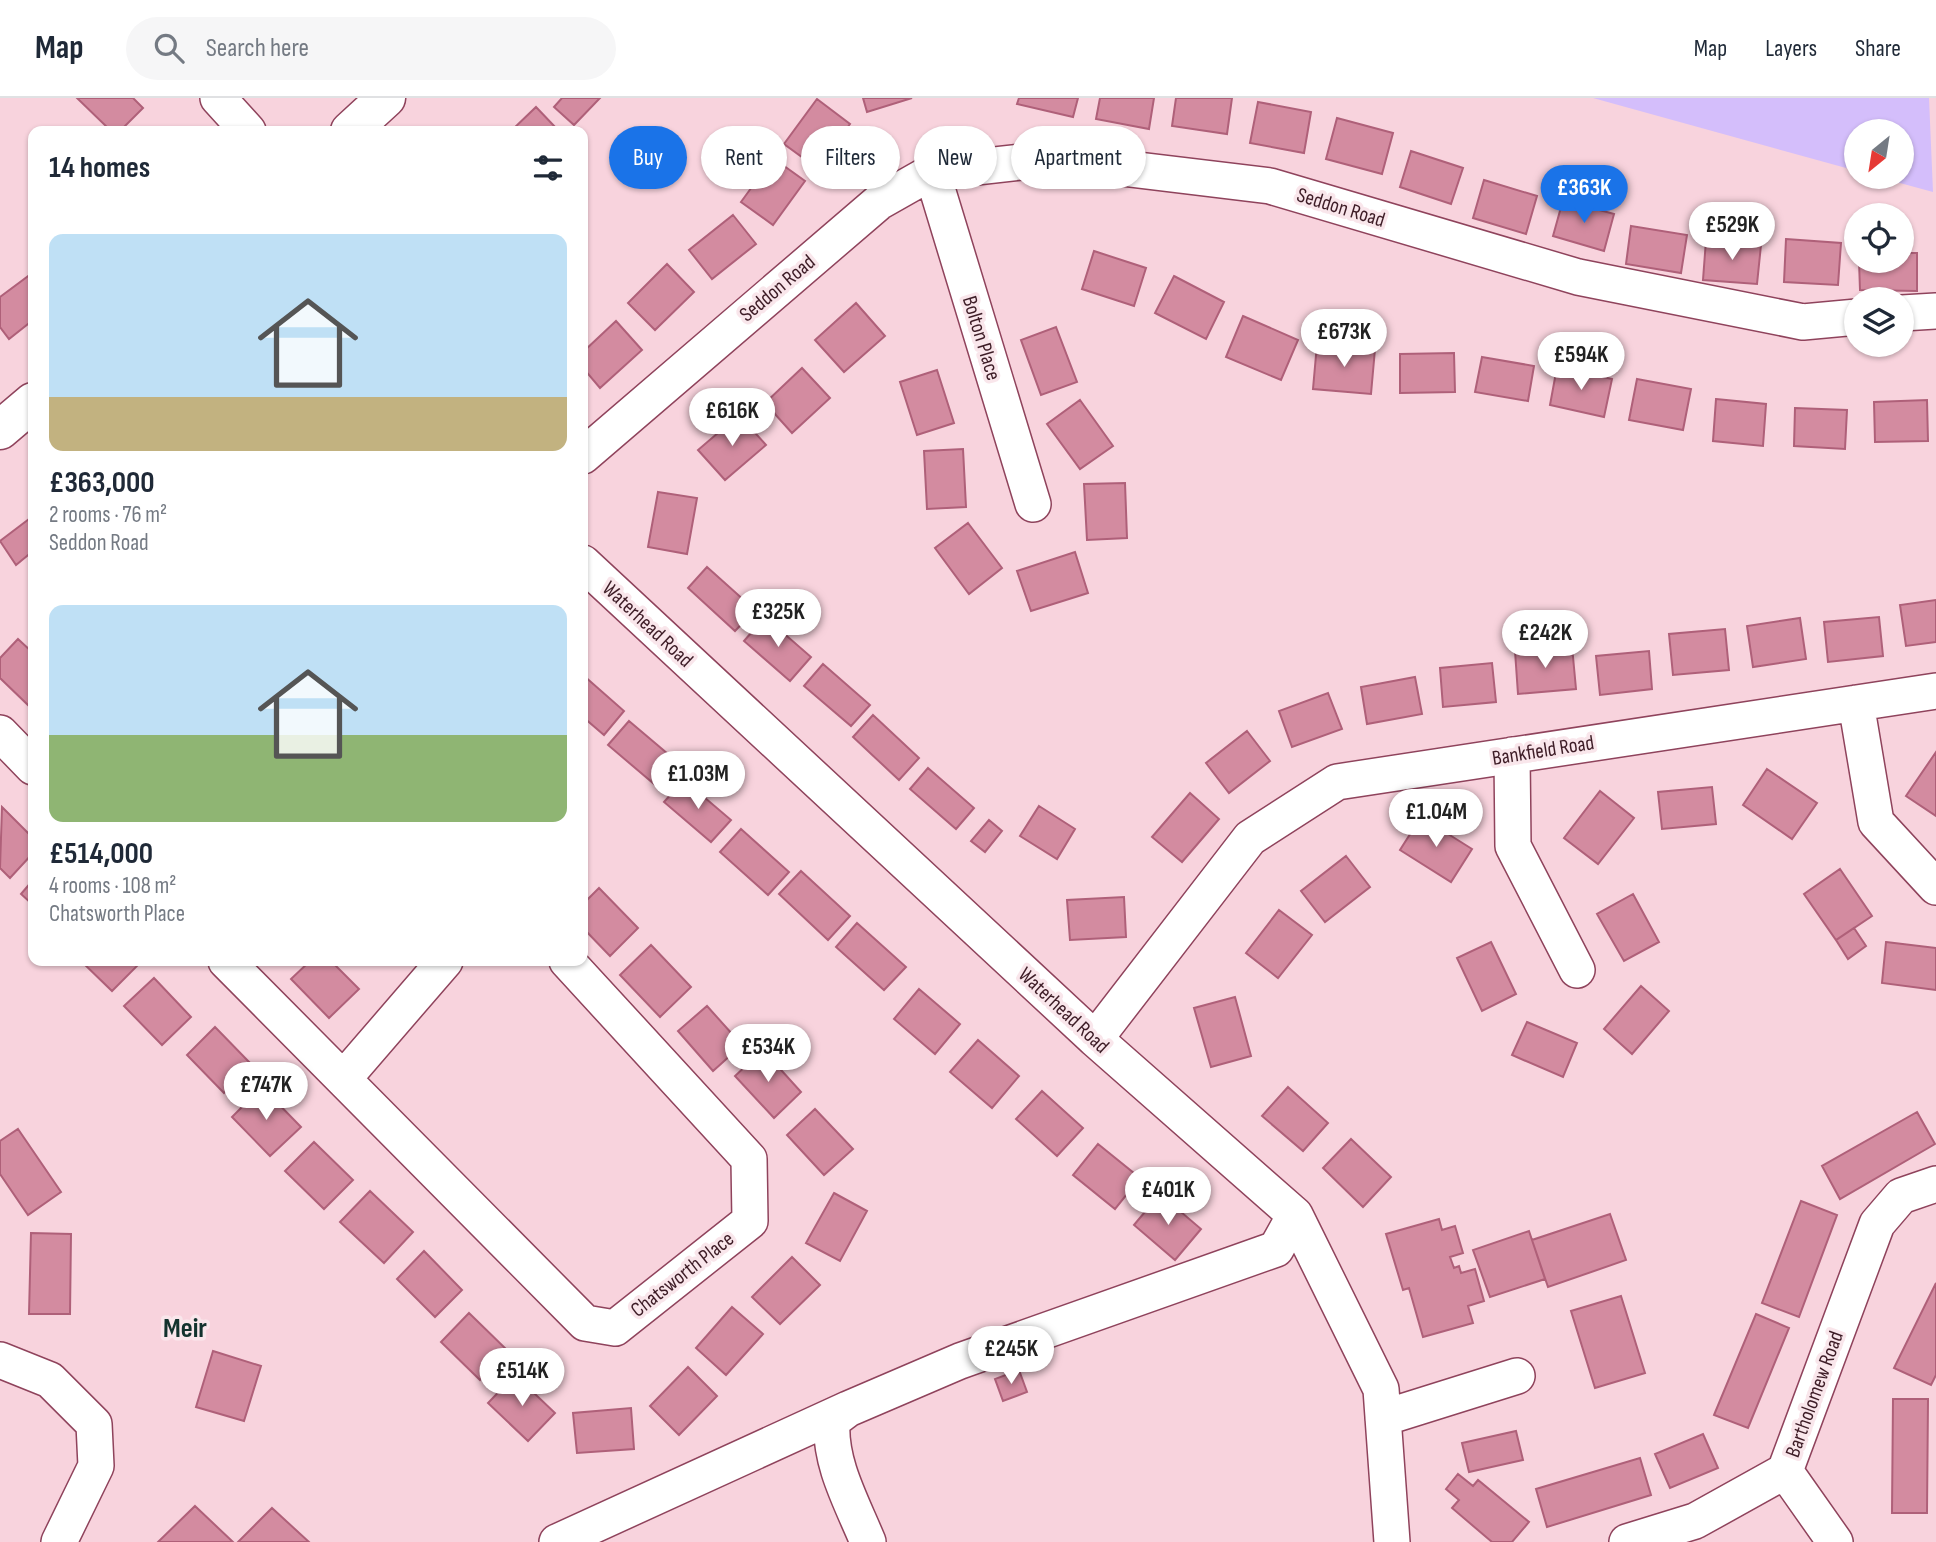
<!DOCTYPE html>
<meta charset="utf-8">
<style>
body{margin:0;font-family:"Sofia Sans Condensed",sans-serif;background:#f6f6f7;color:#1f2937;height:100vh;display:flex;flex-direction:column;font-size:26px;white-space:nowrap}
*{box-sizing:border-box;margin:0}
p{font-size:23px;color:#747a83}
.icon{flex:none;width:38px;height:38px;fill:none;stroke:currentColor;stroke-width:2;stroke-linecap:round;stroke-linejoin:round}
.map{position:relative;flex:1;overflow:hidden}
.drawer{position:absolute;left:28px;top:28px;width:560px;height:840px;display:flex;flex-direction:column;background:#fff;border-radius:14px;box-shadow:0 2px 5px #0004}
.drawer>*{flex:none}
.hud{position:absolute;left:609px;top:28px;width:665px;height:63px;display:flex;gap:14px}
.needle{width:46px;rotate:210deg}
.tools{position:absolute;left:1844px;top:21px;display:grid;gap:14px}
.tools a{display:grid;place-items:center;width:70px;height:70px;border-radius:50%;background:#fff;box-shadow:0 2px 5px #0004;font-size:35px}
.price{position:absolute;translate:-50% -60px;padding:0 16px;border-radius:24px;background:#fff;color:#222;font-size:23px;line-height:46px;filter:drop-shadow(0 2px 4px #0008)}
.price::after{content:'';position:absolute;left:50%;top:42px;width:21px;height:16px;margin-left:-10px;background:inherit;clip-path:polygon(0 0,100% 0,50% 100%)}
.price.active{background:#1a73e8;color:#fff}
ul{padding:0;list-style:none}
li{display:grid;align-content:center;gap:14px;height:371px;padding:0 21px}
li span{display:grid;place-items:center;height:217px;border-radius:14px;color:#555}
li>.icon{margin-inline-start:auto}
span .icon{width:126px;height:126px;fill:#fffc;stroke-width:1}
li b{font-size:30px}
h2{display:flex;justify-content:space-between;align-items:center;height:84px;padding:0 21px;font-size:30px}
.chip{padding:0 24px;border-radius:32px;background:#fff;box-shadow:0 2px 5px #0004;font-size:24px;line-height:63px}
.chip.active{background:#1a73e8;color:#fff}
header{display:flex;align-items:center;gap:42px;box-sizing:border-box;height:98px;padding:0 35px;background:#fff;border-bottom:2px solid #e0e1e3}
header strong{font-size:33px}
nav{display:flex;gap:38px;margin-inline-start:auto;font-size:24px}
.search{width:490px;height:63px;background:#f6f6f7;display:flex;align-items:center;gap:18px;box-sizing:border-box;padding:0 24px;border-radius:38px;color:#747a83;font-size:26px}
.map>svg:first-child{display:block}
</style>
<header>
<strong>Map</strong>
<div class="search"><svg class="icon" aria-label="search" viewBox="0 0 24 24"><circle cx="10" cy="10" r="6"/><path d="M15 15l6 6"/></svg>Search here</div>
<nav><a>Map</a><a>Layers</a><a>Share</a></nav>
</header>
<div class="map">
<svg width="1936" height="1444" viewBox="0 0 1936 1444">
<rect width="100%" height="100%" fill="#f8d3dd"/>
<!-- green -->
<path fill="#d4befb" d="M1593 0H1929L1933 94 1878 79H1902V33H1857V73Z"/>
<!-- building -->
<path fill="#d38ba0" stroke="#af6079" stroke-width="2" d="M77 0H133L143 10 120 33H111Z
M562 0H600L574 27 554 9Z
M863 0H912L867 14Z
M1019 0H1078L1073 19 1017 6Z
M1100 0H1154L1149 31 1096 21Z
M1176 0H1232L1227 36 1172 28Z
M817 1 850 26 817 70 784 46Z
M1258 4 1311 14 1304 55 1250 45Z
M536 9 557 31 555 33H511Z
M1337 20 1393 35 1382 76 1326 61Z
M1411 53 1463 70 1451 106 1400 89Z
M773 60 805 83 773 127 741 104Z
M1484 82 1537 98 1526 136 1473 120Z
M1563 102 1614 116 1604 153 1553 138Z
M733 117 756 146 712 181 689 152Z
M1631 128 1687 137 1681 175 1626 166Z
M1786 141 1841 145 1838 187 1784 184Z
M1706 142 1761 147 1757 186 1703 182Z
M1094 153 1146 170 1134 208 1082 191Z
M1902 155H1917V193L1860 192 1859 163H1902Z
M667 166 694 194 655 232 628 205Z
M31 176 33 179V222L9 241 0 229V199Z
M1174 178 1224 204 1206 241 1155 215Z
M856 205 885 238 844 274 815 242Z
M1243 218 1298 242 1281 282 1226 259Z
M616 223 642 252 600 290 583 270V254Z
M1056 229 1077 284 1041 297 1021 242Z
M1317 246 1375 251 1371 296 1313 291Z
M1454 255 1455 294 1400 295V256Z
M1482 259 1534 268 1528 303 1475 294Z
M1557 269 1612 281 1604 319 1550 307Z
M802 270 830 300 792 335 765 305Z
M937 272 954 325 917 337 900 284Z
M1637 281 1691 291 1683 332 1629 322Z
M1716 301 1766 306 1763 348 1713 343Z
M1080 302 1113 348 1080 371 1047 326Z
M1927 302 1928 343 1875 344 1874 304Z
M1795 310 1847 312 1845 351 1794 348Z
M739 317 766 347 725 382 698 352Z
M963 351 966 409 927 411 924 353Z
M1125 385 1127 440 1087 442 1084 386Z
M658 394 697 400 687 456 648 449Z
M33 418V453L16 467 0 443Z
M968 425 1002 470 969 496 935 450Z
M1075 454 1088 495 1031 513 1017 473Z
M707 469 755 512 735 533 688 490Z
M1936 502V544L1906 548 1900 507Z
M765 519 811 559 790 583 744 543Z
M1879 519 1883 558 1828 564 1824 524Z
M1800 520 1806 561 1753 569 1747 528Z
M1725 531 1729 572 1673 577 1669 536Z
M18 541 33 555V604L29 608 0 580V560Z
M1572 548 1576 591 1518 596 1515 553Z
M1649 553 1652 591 1600 597 1596 558Z
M1492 565 1496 604 1443 609 1440 570Z
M823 566 870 607 851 628 804 588Z
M583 577 624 613 604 637 583 619Z
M1415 579 1422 616 1367 626 1361 589Z
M1328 595 1342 631 1292 649 1279 613Z
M873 617 919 660 899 682 853 639Z
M629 623 681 667 660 691 608 647Z
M1247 633 1270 663 1229 695 1206 665Z
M1936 654V718L1906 698Z
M928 670 974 710 956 731 910 691Z
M1767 671 1817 705 1792 741 1743 707Z
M684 682 731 722 711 744 664 704Z
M1712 689 1716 726 1662 731 1658 694Z
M1600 693 1634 720 1598 766 1564 740Z
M1190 695 1219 721 1182 764 1152 739Z
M1039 708 1075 731 1057 761 1020 738Z
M2 709 33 740V755L10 780 0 770Z
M1421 719 1472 751 1451 784 1400 752Z
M989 722 1002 733 985 754 971 743Z
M741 731 789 774 768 797 720 754Z
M1346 758 1370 789 1325 824 1301 793Z
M1840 771 1872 818 1836 842 1804 796Z
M801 773 850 818 828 842 779 796Z
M33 782V807L21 796Z
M599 790 638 830 610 858 583 830V806Z
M1633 796 1659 844 1624 863 1597 816Z
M1124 799 1126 839 1070 842 1067 802Z
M1279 812 1312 837 1278 880 1246 855Z
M857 825 906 869 884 892 836 849Z
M1854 830 1866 848 1848 861 1836 842Z
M1491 844 1516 896 1482 913 1457 860Z
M1886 844 1936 850V892L1882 885Z
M651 847 691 889 660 919 620 877Z
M81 863H135L138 867 112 893Z
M310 863H331L359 891 329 920 291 881Z
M154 880 191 919 162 947 124 908Z
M1641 888 1669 913 1632 956 1604 931Z
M919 891 960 926 935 956 894 921Z
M1235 899 1251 958 1211 969 1194 910Z
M707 908 742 947 713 973 678 933Z
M1527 924 1577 945 1563 979 1512 957Z
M215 929 252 967 224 995 187 957Z
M978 942 1019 978 992 1010 950 974Z
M763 952 801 994 774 1020 735 978Z
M262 989 301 1029 270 1058 232 1019Z
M1288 989 1328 1025 1303 1053 1262 1018Z
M1042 993 1083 1030 1057 1058 1016 1021Z
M815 1011 853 1051 824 1077 787 1037Z
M1917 1014 1935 1046 1840 1101 1822 1068Z
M18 1031 61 1094 28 1117 0 1076V1043Z
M1351 1041 1391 1079 1363 1109 1323 1070Z
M314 1044 353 1082 324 1111 285 1073Z
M1098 1046 1140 1080 1115 1111 1073 1077Z
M370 1093 413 1134 384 1165 340 1124Z
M834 1095 867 1113 840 1163 806 1145Z
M1160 1096 1201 1131 1175 1162 1134 1127Z
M1801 1103 1837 1117 1799 1219 1762 1205Z
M1610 1116 1626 1162 1548 1189 1532 1142Z
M1439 1121 1442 1132 1455 1128 1463 1155 1450 1159 1454 1170 1459 1168 1461 1175 1475 1171 1484 1203 1468 1208 1473 1225 1423 1239 1409 1190 1403 1192 1386 1136Z
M1529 1133 1545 1181 1490 1199 1473 1152Z
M31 1135 71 1136 70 1216H29Z
M424 1153 462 1192 435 1219 397 1181Z
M792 1159 820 1187 780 1226 752 1199Z
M1936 1185V1277L1931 1287 1894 1270Z
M1621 1198 1645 1275 1595 1290 1571 1213Z
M732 1209 763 1236 726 1277 696 1250Z
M469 1215 508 1253 480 1282 441 1244Z
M1756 1216 1789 1230 1748 1330 1714 1317Z
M213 1253 261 1268 244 1323 196 1309Z
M688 1269 717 1298 679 1337 650 1308Z
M1019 1272 1027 1294 1003 1303 995 1281Z
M515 1277 555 1315 528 1343 488 1305Z
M1893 1301H1928L1927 1415H1892Z
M631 1310 634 1351 577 1355 573 1315Z
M1516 1333 1523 1362 1469 1374 1462 1345Z
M1703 1336 1718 1370 1670 1390 1655 1356Z
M1640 1360 1651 1397 1547 1429 1536 1391Z
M1458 1376 1473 1388 1478 1382 1529 1424 1512 1444H1492L1452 1410 1459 1402 1446 1391Z
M195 1408 233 1444H158Z
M272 1410 309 1444H238Z"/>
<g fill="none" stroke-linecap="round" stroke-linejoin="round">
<defs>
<path id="minor" d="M218 0 248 33
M932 74 1033 406
M1902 215 1936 213
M583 358 879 104 932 74 1047 61 1270 88 1578 179 1803 224 1857 219
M583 465 1095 941 1295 1117 1381 1291 1392 1444
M1856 605 1876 724 1936 789
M0 635 33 669
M1512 657 1513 748 1577 872
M226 863 585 1225 615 1230 750 1123 749 1061 567 863
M1095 941 1250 740 1337 684 1936 593
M344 980 445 863
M0 1262 50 1282 94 1326 96 1368 59 1444
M1383 1320 1517 1278
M1785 1373 1835 1444
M557 1444 848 1311
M868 1444C852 1405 829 1365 832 1323L848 1311 960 1263 1276 1151 1295 1117
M1627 1444 1695 1423 1785 1373 1877 1126 1901 1098 1936 1086"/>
<path id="highway" d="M350 33 386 0
M0 332 33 304"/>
</defs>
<!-- minor casing -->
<use href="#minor" stroke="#8f435c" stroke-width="38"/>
<!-- highway casing -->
<use href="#highway" stroke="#8f435c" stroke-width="41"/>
<!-- minor -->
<use href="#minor" stroke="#fff" stroke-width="35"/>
<!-- highway -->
<use href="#highway" stroke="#fff" stroke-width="38"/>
</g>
<g text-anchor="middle" stroke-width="7" stroke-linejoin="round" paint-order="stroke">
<!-- street labels -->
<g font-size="21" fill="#3d1c26" stroke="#f9e6eb">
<text transform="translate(1341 109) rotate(17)" y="7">Seddon Road</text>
<text transform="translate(777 190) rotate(-40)" y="7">Seddon Road</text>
<text transform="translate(982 240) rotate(73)" y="7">Bolton Place</text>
<text transform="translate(648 526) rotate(43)" y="7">Waterhead Road</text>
<text transform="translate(1543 652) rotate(-9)" y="7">Bankfield Road</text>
<text transform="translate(1064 912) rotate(43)" y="7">Waterhead Road</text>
<text transform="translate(682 1176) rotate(-38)" y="7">Chatsworth Place</text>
<text transform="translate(1814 1296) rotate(-70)" y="7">Bartholomew Road</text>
</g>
<!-- district labels -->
<g font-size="28" font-weight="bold" fill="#12332e" stroke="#f9e6eb">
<text x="185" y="1239">Meir</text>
</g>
</g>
</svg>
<div class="tools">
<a><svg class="needle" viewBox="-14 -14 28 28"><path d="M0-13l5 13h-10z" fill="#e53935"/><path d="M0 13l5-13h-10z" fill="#747a83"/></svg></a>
<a><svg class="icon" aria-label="locate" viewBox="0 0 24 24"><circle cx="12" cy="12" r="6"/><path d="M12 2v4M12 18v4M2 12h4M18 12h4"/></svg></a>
<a><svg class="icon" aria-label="layers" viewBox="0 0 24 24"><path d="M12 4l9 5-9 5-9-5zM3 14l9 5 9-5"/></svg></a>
</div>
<b class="price active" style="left:1584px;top:127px">£363K</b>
<b class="price" style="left:1732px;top:164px">£529K</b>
<b class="price" style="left:1344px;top:271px">£673K</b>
<b class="price" style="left:1581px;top:294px">£594K</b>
<b class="price" style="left:732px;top:350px">£616K</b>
<b class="price" style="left:778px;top:551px">£325K</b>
<b class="price" style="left:1545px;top:572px">£242K</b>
<b class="price" style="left:698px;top:713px">£1.03M</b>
<b class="price" style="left:1436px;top:751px">£1.04M</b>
<b class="price" style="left:768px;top:986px">£534K</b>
<b class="price" style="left:266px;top:1024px">£747K</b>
<b class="price" style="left:1168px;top:1129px">£401K</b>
<b class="price" style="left:1011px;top:1288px">£245K</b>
<b class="price" style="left:522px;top:1310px">£514K</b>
<div class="hud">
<a class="chip active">Buy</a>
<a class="chip">Rent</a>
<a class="chip">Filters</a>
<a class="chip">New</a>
<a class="chip">Apartment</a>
</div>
<section class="drawer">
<h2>14 homes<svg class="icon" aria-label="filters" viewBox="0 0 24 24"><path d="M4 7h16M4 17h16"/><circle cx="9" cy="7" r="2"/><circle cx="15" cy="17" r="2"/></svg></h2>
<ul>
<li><span style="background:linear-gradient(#bfe0f5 75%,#c2b280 0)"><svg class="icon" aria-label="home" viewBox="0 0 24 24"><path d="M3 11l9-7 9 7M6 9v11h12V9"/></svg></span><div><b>£363,000</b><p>2 rooms · 76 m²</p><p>Seddon Road</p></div></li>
<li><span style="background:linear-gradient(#bfe0f5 60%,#8fb573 0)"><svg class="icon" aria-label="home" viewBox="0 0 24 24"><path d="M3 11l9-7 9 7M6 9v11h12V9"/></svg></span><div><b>£514,000</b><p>4 rooms · 108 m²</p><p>Chatsworth Place</p></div></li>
</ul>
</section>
</div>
